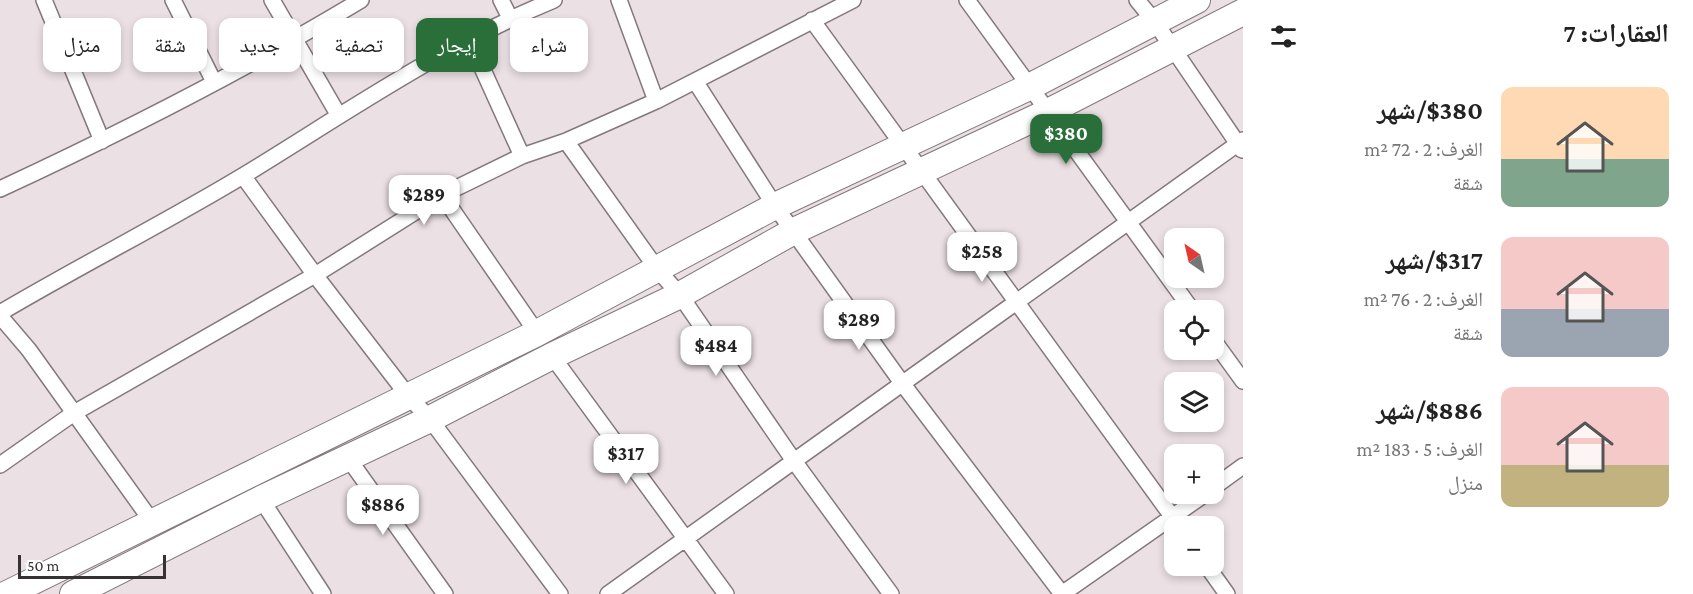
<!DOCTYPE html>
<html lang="ar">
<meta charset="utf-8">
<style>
body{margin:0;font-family:"Crimson Pro","Noto Naskh Arabic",serif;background:#f6f6f6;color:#222;direction:rtl;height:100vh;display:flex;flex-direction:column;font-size:22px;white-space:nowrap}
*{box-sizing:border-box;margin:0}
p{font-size:20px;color:#767676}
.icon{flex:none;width:33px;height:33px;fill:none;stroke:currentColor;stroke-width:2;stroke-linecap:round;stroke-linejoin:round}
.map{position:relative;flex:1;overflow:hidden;direction:ltr}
.drawer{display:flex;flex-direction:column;background:#fff;width:450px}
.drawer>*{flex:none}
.guide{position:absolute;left:18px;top:18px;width:570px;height:54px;direction:rtl;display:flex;gap:12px}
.needle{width:39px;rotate:326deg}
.buttons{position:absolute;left:1164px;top:228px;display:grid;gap:12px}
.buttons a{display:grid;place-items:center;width:60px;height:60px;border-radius:12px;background:#fff;box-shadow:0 3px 9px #0003;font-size:30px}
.scale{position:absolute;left:18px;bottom:15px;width:148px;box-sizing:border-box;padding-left:6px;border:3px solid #353032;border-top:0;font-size:16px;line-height:21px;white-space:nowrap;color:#353032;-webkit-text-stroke:4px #fff;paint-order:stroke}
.price{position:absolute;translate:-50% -51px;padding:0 14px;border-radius:12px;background:#fff;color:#222;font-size:20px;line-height:39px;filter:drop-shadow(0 2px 3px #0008)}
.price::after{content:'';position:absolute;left:50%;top:36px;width:18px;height:14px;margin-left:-9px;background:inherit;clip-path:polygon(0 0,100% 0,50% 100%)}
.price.on{background:#2a6e39;color:#fff}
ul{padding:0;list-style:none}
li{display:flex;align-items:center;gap:18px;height:150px;padding:0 24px}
li span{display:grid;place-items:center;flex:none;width:168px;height:120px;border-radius:12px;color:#555}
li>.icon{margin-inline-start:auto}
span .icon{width:72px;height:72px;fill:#fffc;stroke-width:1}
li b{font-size:26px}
h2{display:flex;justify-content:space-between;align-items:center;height:72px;padding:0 24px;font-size:26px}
.tag{padding:0 21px;border-radius:12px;background:#fff;box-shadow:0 3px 9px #0003;font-size:21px;line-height:54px}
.tag.on{background:#2a6e39;color:#fff}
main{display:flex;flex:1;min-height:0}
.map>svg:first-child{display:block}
</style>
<main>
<section class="drawer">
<h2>العقارات: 7<svg class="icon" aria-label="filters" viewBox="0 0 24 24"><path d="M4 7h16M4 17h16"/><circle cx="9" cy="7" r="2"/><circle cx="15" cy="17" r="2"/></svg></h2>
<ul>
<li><span style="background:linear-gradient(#ffd9b3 60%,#7fa58c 0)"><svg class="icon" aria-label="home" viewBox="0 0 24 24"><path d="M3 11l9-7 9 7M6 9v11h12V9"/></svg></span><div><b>$380/شهر</b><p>الغرف: 2 · 72 m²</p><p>شقة</p></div></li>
<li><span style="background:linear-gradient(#f6c9c9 60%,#9aa5b1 0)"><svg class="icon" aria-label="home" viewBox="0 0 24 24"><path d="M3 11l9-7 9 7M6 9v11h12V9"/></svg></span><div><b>$317/شهر</b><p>الغرف: 2 · 76 m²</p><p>شقة</p></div></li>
<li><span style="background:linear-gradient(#f6c9c9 65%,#c2b280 0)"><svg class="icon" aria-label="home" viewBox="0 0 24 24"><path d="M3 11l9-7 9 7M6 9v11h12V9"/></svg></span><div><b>$886/شهر</b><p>الغرف: 5 · 183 m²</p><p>منزل</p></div></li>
</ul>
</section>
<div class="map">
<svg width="1243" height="594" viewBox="0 0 1243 594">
<rect width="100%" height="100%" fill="#ebe0e3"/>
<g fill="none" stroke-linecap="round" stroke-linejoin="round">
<defs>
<path id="street" d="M44 0 102 141
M173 0 214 82
M272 0 339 116
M501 0 510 18
M619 0 656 101
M967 0 1192 310
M1137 0 1155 22 1242 150
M812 20 1179 526
M469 39 522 156
M695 81 775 206 902 383 1062 594
M566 141 657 269 680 295 794 461 891 594
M243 176 315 275 409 397 430 419 560 594
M0 189C123 132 245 70 361 0
M442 195 537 333
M0 313C81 265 165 223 246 174 347 112 444 45 554 0
M0 316 29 350 153 523
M1214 341 1243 381
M552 356 726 594
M348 458 445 594
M0 465 74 413 315 275 442 195 522 156 566 141 656 101 853 0
M1214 487 1243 466
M261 499 323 594
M1207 566 1227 594
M608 594 1243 140
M1062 594 1205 494"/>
<path id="primary" d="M7 594 537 333 775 206 1029 87 1197 0
M73 594 261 499 430 419 552 356 680 295 794 231 1048 112 1243 12"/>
</defs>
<!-- street casing -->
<use href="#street" stroke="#83797c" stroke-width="18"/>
<!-- primary casing -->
<use href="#primary" stroke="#83797c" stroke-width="28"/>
<!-- street -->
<use href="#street" stroke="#fff" stroke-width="15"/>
<!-- primary -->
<use href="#primary" stroke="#fff" stroke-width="26"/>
</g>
</svg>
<div class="buttons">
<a><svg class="needle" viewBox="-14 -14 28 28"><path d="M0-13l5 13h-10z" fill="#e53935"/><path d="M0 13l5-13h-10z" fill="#767676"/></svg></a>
<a><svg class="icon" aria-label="locate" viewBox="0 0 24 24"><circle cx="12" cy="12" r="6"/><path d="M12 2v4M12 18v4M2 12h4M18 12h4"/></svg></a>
<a><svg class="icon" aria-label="layers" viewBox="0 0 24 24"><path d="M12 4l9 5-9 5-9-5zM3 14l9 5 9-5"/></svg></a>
<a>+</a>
<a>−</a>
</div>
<div class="scale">50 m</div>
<b class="price on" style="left:1066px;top:165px">$380</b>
<b class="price" style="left:424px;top:226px">$289</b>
<b class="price" style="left:982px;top:283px">$258</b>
<b class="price" style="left:859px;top:351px">$289</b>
<b class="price" style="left:716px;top:377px">$484</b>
<b class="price" style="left:626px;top:485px">$317</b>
<b class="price" style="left:383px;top:536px">$886</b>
<div class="guide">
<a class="tag">شراء</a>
<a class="tag on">إيجار</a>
<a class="tag">تصفية</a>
<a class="tag">جديد</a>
<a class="tag">شقة</a>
<a class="tag">منزل</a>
</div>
</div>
</main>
